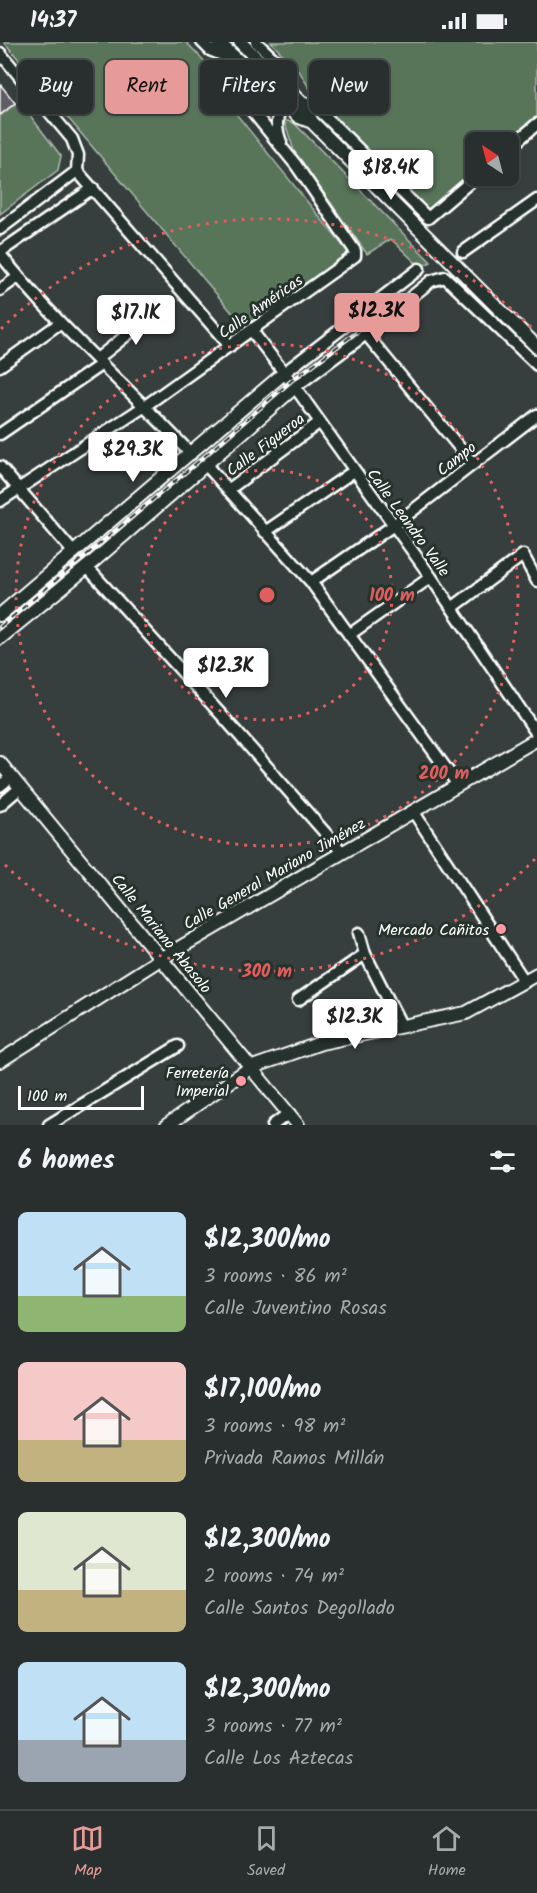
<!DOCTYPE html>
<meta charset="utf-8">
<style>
body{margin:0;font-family:Kalam,sans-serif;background:#313736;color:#f1f3f6;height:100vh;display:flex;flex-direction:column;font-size:22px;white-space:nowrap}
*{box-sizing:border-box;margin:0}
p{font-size:20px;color:#a5a9aa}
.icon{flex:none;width:33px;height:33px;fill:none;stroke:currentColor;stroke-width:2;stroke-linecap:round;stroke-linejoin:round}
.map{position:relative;height:1083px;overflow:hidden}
.panel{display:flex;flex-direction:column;background:#292f2e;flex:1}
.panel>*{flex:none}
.top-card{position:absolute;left:18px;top:18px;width:501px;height:54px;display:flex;gap:12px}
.needle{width:39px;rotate:324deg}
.buttons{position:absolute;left:465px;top:90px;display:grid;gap:12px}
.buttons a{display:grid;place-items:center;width:54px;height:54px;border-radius:9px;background:#292f2e;box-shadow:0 2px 4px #0004,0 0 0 2px #454a4a;font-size:30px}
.scale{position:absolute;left:18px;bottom:15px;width:126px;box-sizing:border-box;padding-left:6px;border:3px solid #fff;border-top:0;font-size:16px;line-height:21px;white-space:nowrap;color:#fff;-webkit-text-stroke:4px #26332d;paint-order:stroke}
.price{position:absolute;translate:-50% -51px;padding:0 14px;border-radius:6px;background:#fff;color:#222;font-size:20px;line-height:39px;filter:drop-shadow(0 2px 3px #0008)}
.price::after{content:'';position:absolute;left:50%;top:36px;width:18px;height:14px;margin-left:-9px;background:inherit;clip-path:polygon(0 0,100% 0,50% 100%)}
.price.current{background:#e69b98;color:#111}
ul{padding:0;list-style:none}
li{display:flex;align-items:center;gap:18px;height:150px;padding:0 18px}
li span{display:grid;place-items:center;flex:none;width:168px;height:120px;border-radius:9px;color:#555}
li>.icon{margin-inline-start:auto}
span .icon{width:72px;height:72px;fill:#fffc;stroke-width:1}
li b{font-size:26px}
h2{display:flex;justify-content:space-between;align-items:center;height:72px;padding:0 18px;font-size:26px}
.pill{padding:0 21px;border-radius:9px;background:#292f2e;box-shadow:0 2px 4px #0004,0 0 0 2px #454a4a;font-size:21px;line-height:54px}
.pill.current{background:#e69b98;color:#111}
.status{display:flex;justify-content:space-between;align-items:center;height:42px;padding:0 30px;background:#292f2e;direction:ltr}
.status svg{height:16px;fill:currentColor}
.tab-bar{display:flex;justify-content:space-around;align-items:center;height:84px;border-top:2px solid #454a4a;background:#292f2e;font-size:16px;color:#a5a9aa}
.tab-bar a{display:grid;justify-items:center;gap:3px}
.tab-bar .current{color:#e69b98}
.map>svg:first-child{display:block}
</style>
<div class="status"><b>14:37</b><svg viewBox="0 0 49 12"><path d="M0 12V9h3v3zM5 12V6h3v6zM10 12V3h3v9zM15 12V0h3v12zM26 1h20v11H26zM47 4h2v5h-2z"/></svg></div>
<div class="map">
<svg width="537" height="1083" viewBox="0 0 537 1083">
<rect width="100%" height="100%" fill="#373f3e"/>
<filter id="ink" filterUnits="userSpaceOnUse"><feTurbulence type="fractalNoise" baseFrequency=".0167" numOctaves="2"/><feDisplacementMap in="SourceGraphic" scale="12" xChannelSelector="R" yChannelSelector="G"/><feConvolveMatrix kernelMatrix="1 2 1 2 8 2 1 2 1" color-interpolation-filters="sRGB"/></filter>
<g filter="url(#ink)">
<!-- green -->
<path fill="#59745a" stroke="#acbaac" stroke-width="1.5" d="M4 0H186L216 31 220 52 348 210 332 230 245 286Z
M271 0H537V77L508 100H476L475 131 429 170 316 58 301 32Z
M19 59 61 114 58 128 0 172V74Z
M284 78 294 81 431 220 420 225 391 197 367 212 294 109Z"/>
<!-- building -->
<path fill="#5e5b66" stroke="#fff" stroke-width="1.5" d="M0 42 15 61 0 73Z"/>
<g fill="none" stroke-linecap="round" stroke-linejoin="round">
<defs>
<path id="minor" d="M202 0 210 8 237 19
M256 0 276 19
M0 11 72 97 78 113 77 129 230 304
M301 60 316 64 322 71 428 176 477 134
M281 100C276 87 274 74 285 63
M508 107 537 82
M0 187 77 129
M0 210 93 146
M463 210 537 158
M0 212C57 284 128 345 191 412
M0 248 18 235
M252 289 295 345 431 535 537 692
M366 292 473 422
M97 317 158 268
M0 324 60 281
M284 331 419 227
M295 345 366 292 431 239 445 235 537 323
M0 392 102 322
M206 423 311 540 458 743
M0 425 74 511
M228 448 320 380
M0 459 145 364 355 214V209L296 123 248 64 238 44V21
M265 490 354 429
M87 525 226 678 342 810
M311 540 394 483 537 373
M452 566 523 513 537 539
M349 593 431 535
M0 744 11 735
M0 763 20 746
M413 769 525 940
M359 891 365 912 401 983
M298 958 365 912
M49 1083 178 1004
M273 1083 289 1071"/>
<path id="major" d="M218 0 299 75 312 80
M240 0 301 60 312 80 537 305
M0 573 284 331
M0 596 87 525 295 345
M0 721 298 1083
M0 1019 162 916 537 697
M167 1083 250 1026 321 1001 466 971 537 932"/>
</defs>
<!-- minor casing -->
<use href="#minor" stroke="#fff" stroke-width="15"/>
<!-- major casing -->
<use href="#major" stroke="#fff" stroke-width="16"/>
<!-- minor -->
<use href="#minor" stroke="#26332d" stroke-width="10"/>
<!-- major -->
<use href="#major" stroke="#26332d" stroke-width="12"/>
<defs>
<path id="rail" d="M0 585 200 418 291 339 365 284"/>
</defs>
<!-- rail casing -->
<use href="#rail" stroke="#fff" stroke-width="4.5"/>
<!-- rail -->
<use href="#rail" stroke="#26332d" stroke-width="2" stroke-dasharray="7" stroke-linecap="butt"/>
</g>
</g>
<!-- distance rings -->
<g fill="none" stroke="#e05e5e" stroke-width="3" stroke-dasharray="3 6">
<circle cx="267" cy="553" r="125"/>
<circle cx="267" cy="553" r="251"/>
<path d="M535 817A376 376 0 0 1 1 819M1 287A376 376 0 0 1 535 289"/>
</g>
<!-- markers -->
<g fill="#ff9aa2" stroke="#26332d" stroke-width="2">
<circle cx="501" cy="887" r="6"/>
<circle cx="241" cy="1039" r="6"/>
</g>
<g text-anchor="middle" stroke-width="6" stroke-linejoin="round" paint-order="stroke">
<!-- street labels -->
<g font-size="16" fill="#fff" stroke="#26332d">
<text transform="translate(260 264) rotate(-35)" y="6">Calle Américas</text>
<text transform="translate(265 402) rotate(-37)" y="6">Calle Figueroa</text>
<text transform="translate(456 416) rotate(-38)" y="6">Campo</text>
<text transform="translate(409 480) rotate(54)" y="6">Calle Leandro Valle</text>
<text transform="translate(274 831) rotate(-30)" y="6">Calle General Mariano Jiménez</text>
<text transform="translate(162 891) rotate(51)" y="6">Calle Mariano Abasolo</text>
</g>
<!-- poi labels -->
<g font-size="16" fill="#fff" stroke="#26332d" text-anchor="end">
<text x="489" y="893">Mercado Cañitos</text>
<text x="229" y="1036">Ferretería<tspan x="229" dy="18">Imperial</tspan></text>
</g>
</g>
<circle cx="267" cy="553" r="9" fill="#e05e5e" stroke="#26332d" stroke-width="3"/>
<g font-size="18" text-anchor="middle" font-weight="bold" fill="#e05e5e" stroke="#26332d" stroke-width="6" stroke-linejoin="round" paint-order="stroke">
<text x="392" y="559">100 m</text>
<text x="444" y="737">200 m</text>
<text x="267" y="935">300 m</text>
</g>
</svg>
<div class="buttons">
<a><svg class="needle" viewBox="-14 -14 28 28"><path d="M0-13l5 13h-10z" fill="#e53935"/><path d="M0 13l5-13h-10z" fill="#a5a9aa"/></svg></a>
</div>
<div class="scale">100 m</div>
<b class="price" style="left:391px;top:159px">$18.4K</b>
<b class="price current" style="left:377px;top:302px">$12.3K</b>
<b class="price" style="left:136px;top:304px">$17.1K</b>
<b class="price" style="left:133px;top:441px">$29.3K</b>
<b class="price" style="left:226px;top:657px">$12.3K</b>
<b class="price" style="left:355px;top:1008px">$12.3K</b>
<div class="top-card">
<a class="pill">Buy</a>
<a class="pill current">Rent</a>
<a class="pill">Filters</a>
<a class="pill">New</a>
</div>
</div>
<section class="panel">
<h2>6 homes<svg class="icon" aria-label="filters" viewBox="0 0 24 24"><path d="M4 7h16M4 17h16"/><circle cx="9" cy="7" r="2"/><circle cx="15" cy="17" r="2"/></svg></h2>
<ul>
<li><span style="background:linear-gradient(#bfe0f5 70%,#8fb573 0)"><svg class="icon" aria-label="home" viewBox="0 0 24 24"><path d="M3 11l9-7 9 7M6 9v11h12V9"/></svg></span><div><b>$12,300/mo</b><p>3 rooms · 86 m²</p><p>Calle Juventino Rosas</p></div></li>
<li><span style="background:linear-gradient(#f6c9c9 65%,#c2b280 0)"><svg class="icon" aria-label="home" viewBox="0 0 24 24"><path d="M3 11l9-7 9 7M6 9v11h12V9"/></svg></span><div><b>$17,100/mo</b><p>3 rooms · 98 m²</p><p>Privada Ramos Millán</p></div></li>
<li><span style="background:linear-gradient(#dfe7d0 65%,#c2b280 0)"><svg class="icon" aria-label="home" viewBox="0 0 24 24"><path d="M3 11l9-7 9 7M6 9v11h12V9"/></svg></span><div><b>$12,300/mo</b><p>2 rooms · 74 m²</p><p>Calle Santos Degollado</p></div></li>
<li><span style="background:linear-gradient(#bfe0f5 65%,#9aa5b1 0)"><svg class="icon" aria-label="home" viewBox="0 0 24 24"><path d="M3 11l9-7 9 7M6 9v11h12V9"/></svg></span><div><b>$12,300/mo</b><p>3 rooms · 77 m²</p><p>Calle Los Aztecas</p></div></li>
</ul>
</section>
<nav class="tab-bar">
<a class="current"><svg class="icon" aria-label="map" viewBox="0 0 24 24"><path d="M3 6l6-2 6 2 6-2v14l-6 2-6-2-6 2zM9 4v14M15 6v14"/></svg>Map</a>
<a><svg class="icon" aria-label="saved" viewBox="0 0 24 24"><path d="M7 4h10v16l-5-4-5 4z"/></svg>Saved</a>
<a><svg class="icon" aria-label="home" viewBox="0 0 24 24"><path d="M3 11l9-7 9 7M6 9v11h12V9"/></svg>Home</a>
</nav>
